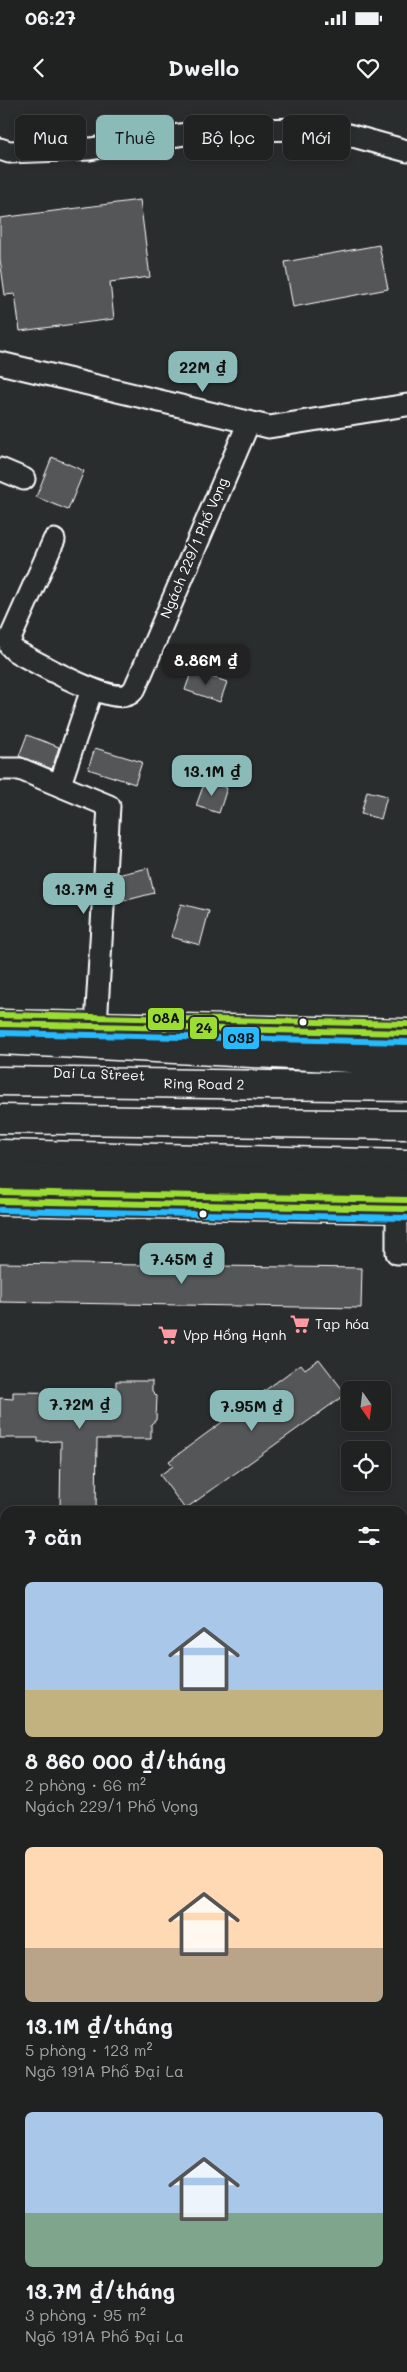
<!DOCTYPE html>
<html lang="vi">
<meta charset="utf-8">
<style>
body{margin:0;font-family:Mali,sans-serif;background:#282a2a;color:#f1f3f6;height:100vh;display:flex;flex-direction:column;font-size:19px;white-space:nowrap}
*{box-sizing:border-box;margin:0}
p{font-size:16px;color:#a2a4a5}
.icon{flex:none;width:28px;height:28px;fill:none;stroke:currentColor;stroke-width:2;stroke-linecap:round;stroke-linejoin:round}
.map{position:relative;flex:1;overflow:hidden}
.panel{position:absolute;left:0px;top:1406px;width:408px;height:866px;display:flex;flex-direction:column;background:#202222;border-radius:15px 15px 0 0;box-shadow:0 2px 8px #0003,0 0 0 1px #3d3f40}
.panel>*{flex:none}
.guide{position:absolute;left:15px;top:15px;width:378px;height:45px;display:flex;gap:10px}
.needle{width:32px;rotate:166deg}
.buttons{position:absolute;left:341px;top:1281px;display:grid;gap:10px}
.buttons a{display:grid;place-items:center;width:50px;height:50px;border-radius:8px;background:#202222;box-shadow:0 2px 8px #0003,0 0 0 1px #3d3f40;font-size:25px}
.price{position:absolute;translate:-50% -42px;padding:0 11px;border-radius:10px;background:#8bbbb9;color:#111;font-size:16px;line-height:32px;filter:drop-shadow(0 1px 2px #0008)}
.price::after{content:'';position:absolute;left:50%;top:30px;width:15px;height:11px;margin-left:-8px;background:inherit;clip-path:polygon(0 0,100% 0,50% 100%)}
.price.selected{background:#222;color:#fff}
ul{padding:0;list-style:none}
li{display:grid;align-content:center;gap:10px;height:265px;padding:0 25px}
li span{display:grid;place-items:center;height:155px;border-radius:8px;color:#555}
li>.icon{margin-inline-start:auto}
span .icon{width:90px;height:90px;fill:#fffc;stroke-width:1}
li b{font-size:21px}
h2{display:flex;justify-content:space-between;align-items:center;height:60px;padding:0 25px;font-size:21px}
.chip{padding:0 18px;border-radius:8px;background:#202222;box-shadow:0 2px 8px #0003,0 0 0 1px #3d3f40;font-size:18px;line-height:45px}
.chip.selected{background:#8bbbb9;color:#111}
.status{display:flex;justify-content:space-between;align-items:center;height:35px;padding:0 25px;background:#202222;direction:ltr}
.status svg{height:14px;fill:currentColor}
header{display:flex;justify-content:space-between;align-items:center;height:65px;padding:0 25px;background:#202222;font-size:22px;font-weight:700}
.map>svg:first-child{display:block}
</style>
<div class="status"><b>06:27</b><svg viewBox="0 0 49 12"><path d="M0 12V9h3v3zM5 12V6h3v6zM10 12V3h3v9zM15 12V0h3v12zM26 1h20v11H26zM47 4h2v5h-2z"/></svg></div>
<header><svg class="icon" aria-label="back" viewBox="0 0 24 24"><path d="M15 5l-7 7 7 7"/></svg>Dwello<svg class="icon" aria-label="heart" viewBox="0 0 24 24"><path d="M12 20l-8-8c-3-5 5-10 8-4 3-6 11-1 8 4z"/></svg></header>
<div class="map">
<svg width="407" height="2272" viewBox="0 0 407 2272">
<rect width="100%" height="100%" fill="#2a2d2e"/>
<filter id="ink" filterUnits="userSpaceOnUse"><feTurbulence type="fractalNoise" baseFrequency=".02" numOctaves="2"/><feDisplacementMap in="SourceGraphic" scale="10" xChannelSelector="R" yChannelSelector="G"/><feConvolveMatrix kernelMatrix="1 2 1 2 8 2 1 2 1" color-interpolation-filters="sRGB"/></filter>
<g filter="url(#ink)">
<!-- green -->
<path fill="#414445" stroke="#a0a2a2" d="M0 1861H5V2015L0 2012Z"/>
<!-- building -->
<path fill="#555758" stroke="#fff" d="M140 100 150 177 110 182 114 219 20 231 15 194 5 195 0 159V118Z
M379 145 388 189 293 207 285 162Z
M52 357 84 371 68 410 36 397Z
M192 570 227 582 220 602 185 590Z
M27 635 59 647 52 669 19 656Z
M95 648 142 662 135 684 88 669Z
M205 681 227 688 219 713 196 706Z
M367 691 387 696 381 719 361 714Z
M148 768 154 793 116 803 117 775Z
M181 804 209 811 200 845 171 837Z
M0 1163 362 1168 361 1208 0 1202Z
M319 1259 346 1294 185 1409 160 1375 173 1366 169 1361 301 1264 305 1269Z
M116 1281H152V1291L157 1296 156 1320 151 1324V1339H97L96 1411H60L61 1341 38 1342V1338H0V1298L13 1299V1292L116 1293Z"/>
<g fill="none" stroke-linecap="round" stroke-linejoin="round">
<defs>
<path id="minor" d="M0 49 9 52 90 49 211 30 327 29 407 51
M0 263 269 327 407 305
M0 369 24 379
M54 440 10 539V546L15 551C34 561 110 605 129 594 132 593 133 590 135 588L249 322
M0 669H20L109 706 96 926
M60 684 92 589
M397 1109V1153H407"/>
<path id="primary" d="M0 924 407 933
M0 1054 407 1064
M0 1101 407 1109"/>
<path id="trunk" d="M0 940 407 961
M0 981 407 987
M0 1019 407 1025
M0 1077 407 1083"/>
</defs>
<!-- minor casing -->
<use href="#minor" stroke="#fff" stroke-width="25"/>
<!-- primary casing -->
<use href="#primary" stroke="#fff" stroke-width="31"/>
<!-- trunk casing -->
<use href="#trunk" stroke="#fff" stroke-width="31"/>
<!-- minor -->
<use href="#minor" stroke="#2a2d2e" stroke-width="21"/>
<!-- primary -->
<use href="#primary" stroke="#2a2d2e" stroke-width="28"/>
<!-- trunk -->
<use href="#trunk" stroke="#2a2d2e" stroke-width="28"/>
<defs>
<path id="bus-1" d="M0 924 407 933
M0 1101 407 1109"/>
<path id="bus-2" d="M0 933 407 942
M0 1110 407 1118"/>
<path id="bus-3" d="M0 915 407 924
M0 1092 407 1100"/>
</defs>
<!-- bus-1 casing -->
<use href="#bus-1" stroke="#2a2d2e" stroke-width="10"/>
<!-- bus-2 casing -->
<use href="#bus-2" stroke="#2a2d2e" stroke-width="10"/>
<!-- bus-3 casing -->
<use href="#bus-3" stroke="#2a2d2e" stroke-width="10"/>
<!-- bus-1 -->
<use href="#bus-1" stroke="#9cdd31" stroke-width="6"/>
<!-- bus-2 -->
<use href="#bus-2" stroke="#27baff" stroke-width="6"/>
<!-- bus-3 -->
<use href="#bus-3" stroke="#9cdd31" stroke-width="6"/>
</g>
</g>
<!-- icons -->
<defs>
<symbol id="supermarket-bare" viewBox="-9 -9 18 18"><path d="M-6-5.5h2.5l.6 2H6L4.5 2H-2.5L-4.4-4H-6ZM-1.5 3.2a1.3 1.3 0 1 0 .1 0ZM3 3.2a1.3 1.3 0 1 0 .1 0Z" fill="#ff9aa2" stroke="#2a2d2e" stroke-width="2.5" paint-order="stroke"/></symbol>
</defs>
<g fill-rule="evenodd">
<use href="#supermarket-bare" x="286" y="1210" width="28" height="28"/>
<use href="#supermarket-bare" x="154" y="1221" width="28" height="28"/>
</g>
<!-- markers -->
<g fill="#fff" stroke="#2a2d2e" stroke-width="2">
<circle cx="303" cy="922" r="4.5"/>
<circle cx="203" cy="1114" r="4.5"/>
</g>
<g text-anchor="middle" stroke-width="4" stroke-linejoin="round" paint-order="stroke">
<!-- street labels -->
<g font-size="14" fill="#fff" stroke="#2a2d2e">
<text transform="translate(194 448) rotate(-67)" y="5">Ngách 229/1 Phố Vọng</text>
<text transform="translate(99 974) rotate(2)" y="5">Dai La Street</text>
<text transform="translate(204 984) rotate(1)" y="5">Ring Road 2</text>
</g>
<!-- poi labels -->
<g font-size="14" fill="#fff" stroke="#2a2d2e" text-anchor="start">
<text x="315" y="1229">Tạp hóa</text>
<text x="183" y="1240">Vpp Hồng Hạnh</text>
</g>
</g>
<g stroke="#2a2d2e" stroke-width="2">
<rect x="147" y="907" width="38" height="24" rx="5" fill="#9cdd31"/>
<rect x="189" y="916" width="29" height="24" rx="5" fill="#9cdd31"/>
<rect x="222" y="926" width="38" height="24" rx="5" fill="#27baff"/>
</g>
<g font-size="14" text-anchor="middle" font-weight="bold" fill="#111">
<text x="166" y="923">08A</text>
<text x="204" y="933">24</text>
<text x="241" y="943">03B</text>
</g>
</svg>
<div class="buttons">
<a><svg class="needle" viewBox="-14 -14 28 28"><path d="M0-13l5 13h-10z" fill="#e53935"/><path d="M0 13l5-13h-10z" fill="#a2a4a5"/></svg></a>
<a><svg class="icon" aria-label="locate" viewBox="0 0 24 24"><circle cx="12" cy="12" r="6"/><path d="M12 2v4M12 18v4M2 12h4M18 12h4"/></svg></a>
</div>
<b class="price" style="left:203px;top:293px">22M ₫</b>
<b class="price selected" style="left:206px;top:586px">8.86M ₫</b>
<b class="price" style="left:212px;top:697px">13.1M ₫</b>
<b class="price" style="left:84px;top:815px">13.7M ₫</b>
<b class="price" style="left:182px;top:1185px">7.45M ₫</b>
<b class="price" style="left:80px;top:1330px">7.72M ₫</b>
<b class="price" style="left:252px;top:1332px">7.95M ₫</b>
<div class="guide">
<a class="chip">Mua</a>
<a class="chip selected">Thuê</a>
<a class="chip">Bộ lọc</a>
<a class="chip">Mới</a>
</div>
<section class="panel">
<h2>7 căn<svg class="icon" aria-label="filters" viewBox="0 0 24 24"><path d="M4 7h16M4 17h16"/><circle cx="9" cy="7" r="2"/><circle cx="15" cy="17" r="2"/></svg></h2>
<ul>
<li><span style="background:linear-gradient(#a9c7e8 70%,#c2b280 0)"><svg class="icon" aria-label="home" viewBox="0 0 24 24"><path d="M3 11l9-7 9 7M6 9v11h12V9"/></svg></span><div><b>8 860 000 ₫/tháng</b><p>2 phòng · 66 m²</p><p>Ngách 229/1 Phố Vọng</p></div></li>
<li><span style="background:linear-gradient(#ffd9b3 65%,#b9a48a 0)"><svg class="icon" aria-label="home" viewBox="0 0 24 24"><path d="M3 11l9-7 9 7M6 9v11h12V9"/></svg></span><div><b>13.1M ₫/tháng</b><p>5 phòng · 123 m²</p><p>Ngõ 191A Phố Đại La</p></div></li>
<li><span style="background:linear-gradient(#a9c7e8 65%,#7fa58c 0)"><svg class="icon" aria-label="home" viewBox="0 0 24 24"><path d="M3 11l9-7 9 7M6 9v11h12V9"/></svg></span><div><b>13.7M ₫/tháng</b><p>3 phòng · 95 m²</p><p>Ngõ 191A Phố Đại La</p></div></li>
</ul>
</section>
</div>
